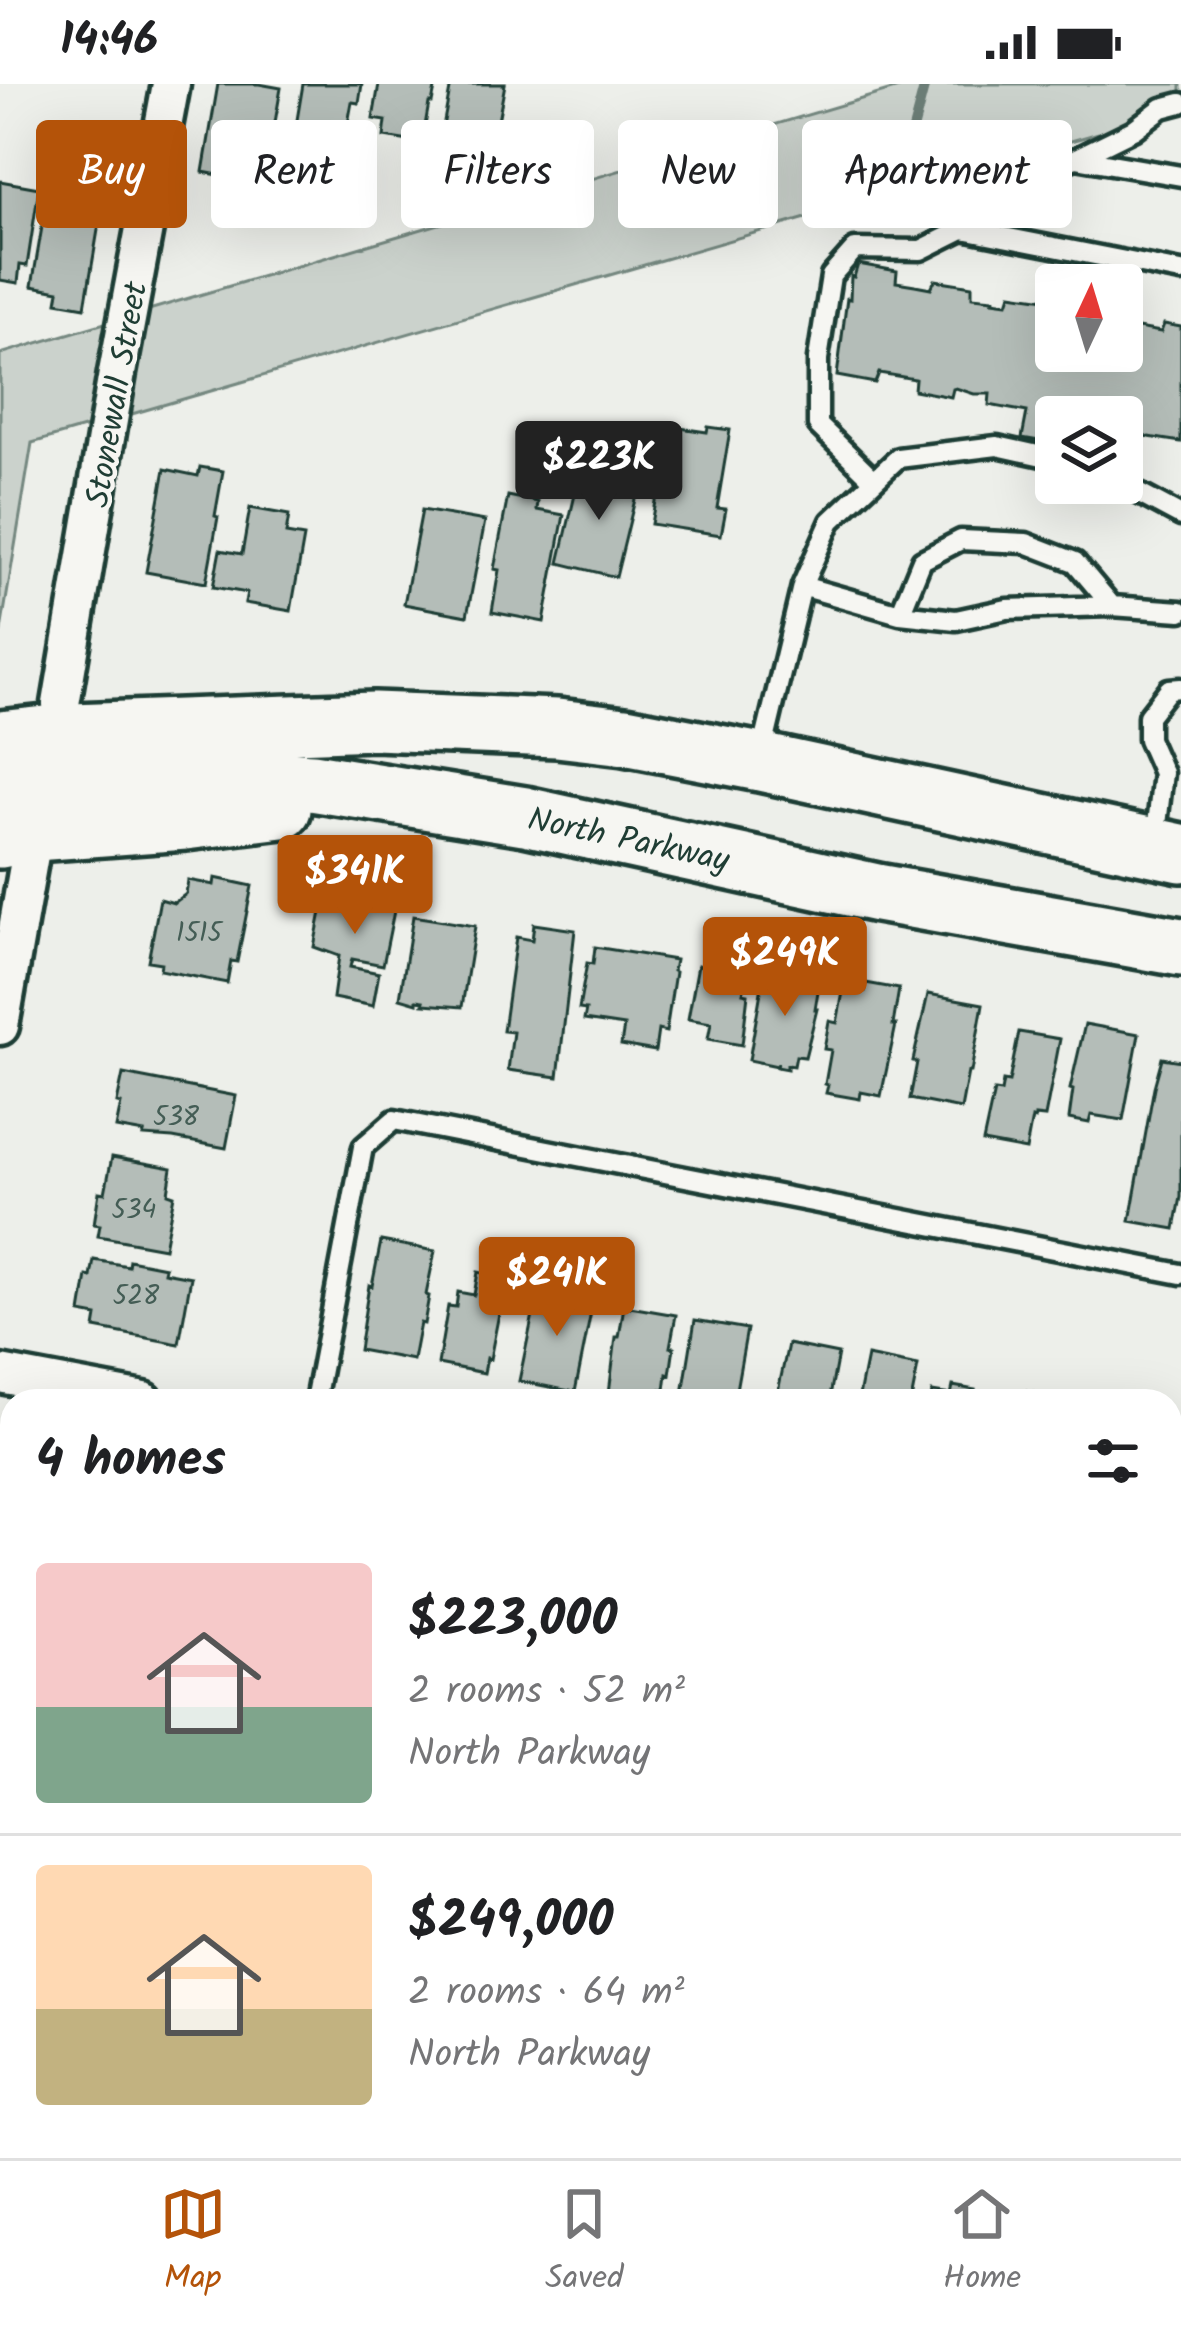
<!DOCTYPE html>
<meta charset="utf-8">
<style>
body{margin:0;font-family:Kalam,sans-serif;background:#f2f2f2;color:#202124;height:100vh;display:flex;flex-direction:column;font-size:45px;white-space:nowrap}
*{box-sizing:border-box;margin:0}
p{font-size:39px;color:#757577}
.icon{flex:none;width:66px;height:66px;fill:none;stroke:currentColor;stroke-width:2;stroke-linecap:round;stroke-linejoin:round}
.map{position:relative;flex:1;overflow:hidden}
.panel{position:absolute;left:0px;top:1305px;width:1182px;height:771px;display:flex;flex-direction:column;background:#fff;border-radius:36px 36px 0 0;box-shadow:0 12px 48px #0002}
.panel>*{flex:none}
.guide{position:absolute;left:36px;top:36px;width:1110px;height:108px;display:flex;gap:24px}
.needle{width:78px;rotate:4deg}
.controls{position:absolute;left:1035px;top:180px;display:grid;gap:24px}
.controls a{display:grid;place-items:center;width:108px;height:108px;border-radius:12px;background:#fff;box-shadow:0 12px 48px #0002;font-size:60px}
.price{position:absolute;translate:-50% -102px;padding:0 27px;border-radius:12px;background:#b45309;color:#fff;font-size:39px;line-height:78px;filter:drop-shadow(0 3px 6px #0008)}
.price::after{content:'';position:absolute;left:50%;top:72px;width:36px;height:27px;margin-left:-18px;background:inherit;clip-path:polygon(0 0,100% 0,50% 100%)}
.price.on{background:#222;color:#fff}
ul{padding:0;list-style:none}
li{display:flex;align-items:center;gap:36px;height:300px;padding:0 36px}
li+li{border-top:3px solid #e0e0e0}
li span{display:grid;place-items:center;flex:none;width:336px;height:240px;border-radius:12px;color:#555}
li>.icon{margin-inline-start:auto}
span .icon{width:144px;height:144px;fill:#fffc;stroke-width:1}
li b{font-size:51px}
h2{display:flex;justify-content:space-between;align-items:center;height:144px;padding:0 36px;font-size:51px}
.pill{padding:0 42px;border-radius:12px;background:#fff;box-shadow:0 12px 48px #0002;font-size:42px;line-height:108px}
.pill.on{background:#b45309;color:#fff}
.status{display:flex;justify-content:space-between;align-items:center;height:84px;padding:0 60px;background:#fff;direction:ltr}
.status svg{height:33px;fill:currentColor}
.tab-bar{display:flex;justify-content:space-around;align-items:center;height:168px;border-top:3px solid #e0e0e0;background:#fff;font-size:33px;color:#757577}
.tab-bar a{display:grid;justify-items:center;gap:6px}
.tab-bar .on{color:#b45309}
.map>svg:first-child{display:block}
</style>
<div class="status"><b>14:46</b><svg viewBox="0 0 49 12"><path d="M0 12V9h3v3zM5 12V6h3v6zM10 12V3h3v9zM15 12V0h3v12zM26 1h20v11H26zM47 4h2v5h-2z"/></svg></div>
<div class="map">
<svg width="1181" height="2074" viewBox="0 0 1181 2074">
<rect width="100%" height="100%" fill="#edefea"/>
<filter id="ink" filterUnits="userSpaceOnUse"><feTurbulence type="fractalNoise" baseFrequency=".00833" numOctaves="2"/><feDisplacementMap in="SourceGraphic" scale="24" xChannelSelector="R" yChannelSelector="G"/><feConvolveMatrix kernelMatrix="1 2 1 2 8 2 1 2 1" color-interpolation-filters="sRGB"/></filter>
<g filter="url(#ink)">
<!-- green -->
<path fill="#cbd2cc" stroke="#758880" stroke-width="3" d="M912 0H1181V25L32 359 0 553V270Z"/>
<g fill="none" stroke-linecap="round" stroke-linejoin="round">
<!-- stream -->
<path stroke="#6c7e77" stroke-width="10" d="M897 106 924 4"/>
</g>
<!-- building -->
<path fill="#b4bdb8" stroke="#1f3d34" stroke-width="3" d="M218 0H259L281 4 259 130 224 124 229 93 203 88Z
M303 0H362L359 19 352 18 342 72 340 71 339 76 307 71 309 63 293 60Z
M379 0H436L432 19H429L422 59 384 53 386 37 373 35Z
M451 0H505L491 74 439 64Z
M0 97 39 104 27 182 20 181 18 199 0 196Z
M45 125 100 134 85 223 57 218 59 207 32 202Z
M858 180 897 187 896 198 915 201 931 204 935 196 972 202V213L994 215 993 217 1008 219 1011 210 1052 216 1056 219V267H1122V231L1126 232V242L1161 248 1164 240 1181 243V358L1142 352 1143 339 1123 338 1122 333H1056V360L1022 354 1027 328 989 321 990 310H974L956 304 953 305 951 313 914 306 915 295 879 289 875 299 837 292 847 214 850 215 851 192 854 193Z
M673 343 707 348 708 343 730 346 717 424 726 425 721 451 651 440 667 349 672 350Z
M200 383 223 387 215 432 218 433 206 499 146 488 165 385 198 392Z
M581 385 639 399 616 493 559 479Z
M508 412 538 418 537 426 564 431 544 538 492 528 499 486 494 485Z
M250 424 289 431 286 450 304 453 291 527 245 519 247 509 213 503 220 466 242 470Z
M422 426 485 437 467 532 404 520Z
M215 794 252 802 237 878 231 877 227 899 160 886 161 879 148 877 160 815 174 819 186 810 188 796 214 801Z
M344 795 383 802 379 819 395 822 383 881 352 875 350 883 379 889 373 922 333 914 339 872 314 863 325 808 341 811Z
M413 832 475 842 462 923 423 920 424 917 417 916V919L400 914Z
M534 840 575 846 558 993 508 986 513 948 503 947 516 853 532 856Z
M595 863 675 876 673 887 675 888 666 948 658 946 655 967 621 961 624 942 584 936 586 926 579 925 587 879 593 880Z
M698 881 731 888 728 899 745 902 743 909 748 910 742 961 708 955 711 939 688 935Z
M788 884 821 890 815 925H817L805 973 796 972 794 982 787 981V985L777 983 778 979 777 982 749 976 763 896 785 900Z
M866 899 899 905 893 941H896L881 1012 861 1008 860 1015 826 1009 828 1001 825 1000 831 966 824 965 829 937 837 939 844 903 865 907Z
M928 910 983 920 971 988H968L961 1025 910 1015 917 978 913 977Z
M1085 940 1139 950 1123 1036 1091 1031 1089 1039 1069 1035 1073 1006 1070 1005Z
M1019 948 1060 955 1045 1033 1035 1032V1035L1032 1034 1026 1066 983 1058 994 1007 1001 1008 1003 997 1009 998Z
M1162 974 1181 977V1113L1175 1145 1130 1137 1154 1003Z
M123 990 236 1012 226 1064 173 1054 143 1052 144 1049 116 1044 121 1020 117 1019Z
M112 1073 172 1084 168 1109 174 1111 164 1164 98 1152 100 1141 94 1140 99 1108 105 1109Z
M381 1157 435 1167 426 1211 429 1212 424 1240 420 1239 413 1276 359 1266 369 1201 372 1202Z
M94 1176 128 1182 129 1176 165 1183 164 1188 191 1193 179 1260 95 1244 97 1232 81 1229 87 1192 91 1193Z
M478 1188 506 1194 490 1275 487 1274 484 1289 438 1280 448 1222 456 1223 458 1208 474 1211Z
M539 1202 594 1213 575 1308 519 1297Z
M624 1222 676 1231 670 1263H674L670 1291 667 1290 665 1306 661 1305 659 1317H608L616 1253H619Z
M695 1236 747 1245 734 1317 682 1316Z
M788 1260 838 1270 829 1317H776Z
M867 1272 918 1282 911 1317H858Z
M953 1302 975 1306 973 1315 980 1317H930L932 1308 951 1311Z
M1025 1307 1043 1310 1042 1316 1047 1317H1012L1014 1310 1024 1312Z
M1181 1327V1428L1175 1427 1177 1412 1170 1411V1386Z
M1170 1594 1181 1596V1714L1170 1713Z
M0 1672 12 1675V1734L0 1732Z
M0 1758 12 1760V1839L0 1837Z
M0 1953 12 1955V2021L0 2018Z
M1170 1954 1181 1956V2036L1178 2035 1177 2042 1170 2040Z
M0 2046 12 2048V2064H19L17 2074H0Z
M289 2064H363L361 2074H341Z
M563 2064 599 2065 641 2074H561Z"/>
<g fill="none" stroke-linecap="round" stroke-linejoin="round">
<defs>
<path id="lane" d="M1076 74 1181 92
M963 145 1181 188
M874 396 818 341V275L831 192 855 165 921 166 963 145 1000 101 1076 74 1133 46 1162 24 1181 19
M1119 399 1181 432
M802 502 900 530
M1112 522 1075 478 1026 459 961 456 922 476 900 530 956 536 1007 525 1112 522 1181 527
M761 673 802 502 831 437 898 374 997 362 1056 375
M1155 758 1163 689 1148 655V632L1169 605 1181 604
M315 1317 363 1063 394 1036 1181 1190
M1170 1849 1181 1852
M169 2074 171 2064
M779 2074 781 2064"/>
<path id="street" d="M61 620 117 289 171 0
M0 942 34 748
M0 1290 144 1317
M1170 1513 1181 1515
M0 1893 12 1895
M865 2064 912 2074
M482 2074 484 2064"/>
<path id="primary" d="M0 656 73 648 374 637 557 644 625 652 760 678 1181 769
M0 712 164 695 238 694 312 698 525 732 877 809 1181 863
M0 755 34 748 185 737 282 725"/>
</defs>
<!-- lane casing -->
<use href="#lane" stroke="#1f3d34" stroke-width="27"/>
<!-- street casing -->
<use href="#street" stroke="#1f3d34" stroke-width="45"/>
<!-- primary casing -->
<use href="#primary" stroke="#1f3d34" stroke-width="66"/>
<!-- lane -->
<use href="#lane" stroke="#f6f6f2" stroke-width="18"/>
<!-- street -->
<use href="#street" stroke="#f6f6f2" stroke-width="36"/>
<!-- primary -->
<use href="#primary" stroke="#f6f6f2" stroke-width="57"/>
</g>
</g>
<g text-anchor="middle" stroke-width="9" stroke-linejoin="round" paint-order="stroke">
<!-- number labels -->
<g font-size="27" fill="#445d55">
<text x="199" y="857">1515</text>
<text x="176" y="1041">538</text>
<text x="134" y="1134">534</text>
<text x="136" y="1220">528</text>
</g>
<!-- street labels -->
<g font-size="33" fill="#1f3d34" stroke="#f6f6f2">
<text transform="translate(115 310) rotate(-80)" y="12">Stonewall Street</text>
<text transform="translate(629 754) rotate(12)" y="12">North Parkway</text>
</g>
</g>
</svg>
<div class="controls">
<a><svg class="needle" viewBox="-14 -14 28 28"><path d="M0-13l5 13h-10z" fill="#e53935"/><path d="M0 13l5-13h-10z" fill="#757577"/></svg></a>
<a><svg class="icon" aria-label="layers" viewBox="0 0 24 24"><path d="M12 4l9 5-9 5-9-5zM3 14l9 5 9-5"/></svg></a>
</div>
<b class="price on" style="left:599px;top:439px">$223K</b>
<b class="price" style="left:355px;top:853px">$341K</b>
<b class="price" style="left:785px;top:935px">$249K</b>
<b class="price" style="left:557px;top:1255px">$241K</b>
<div class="guide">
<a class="pill on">Buy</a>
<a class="pill">Rent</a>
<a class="pill">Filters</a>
<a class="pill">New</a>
<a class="pill">Apartment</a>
</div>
<section class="panel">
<h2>4 homes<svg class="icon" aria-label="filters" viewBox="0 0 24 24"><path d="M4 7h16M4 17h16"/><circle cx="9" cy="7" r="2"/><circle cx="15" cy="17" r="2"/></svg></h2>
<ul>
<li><span style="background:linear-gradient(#f6c9c9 60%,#7fa58c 0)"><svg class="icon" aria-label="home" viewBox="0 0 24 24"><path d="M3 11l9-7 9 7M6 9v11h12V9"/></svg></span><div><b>$223,000</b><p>2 rooms · 52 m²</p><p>North Parkway</p></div></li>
<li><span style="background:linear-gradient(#ffd9b3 60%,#c2b280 0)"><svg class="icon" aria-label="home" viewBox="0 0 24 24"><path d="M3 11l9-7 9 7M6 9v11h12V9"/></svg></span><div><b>$249,000</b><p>2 rooms · 64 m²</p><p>North Parkway</p></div></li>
</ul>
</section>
</div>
<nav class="tab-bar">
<a class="on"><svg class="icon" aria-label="map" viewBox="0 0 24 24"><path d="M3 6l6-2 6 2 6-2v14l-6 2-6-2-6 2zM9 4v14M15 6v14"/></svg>Map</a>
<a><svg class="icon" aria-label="saved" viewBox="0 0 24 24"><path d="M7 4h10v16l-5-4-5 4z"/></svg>Saved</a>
<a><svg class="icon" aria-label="home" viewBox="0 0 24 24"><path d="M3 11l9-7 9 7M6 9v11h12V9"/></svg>Home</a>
</nav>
